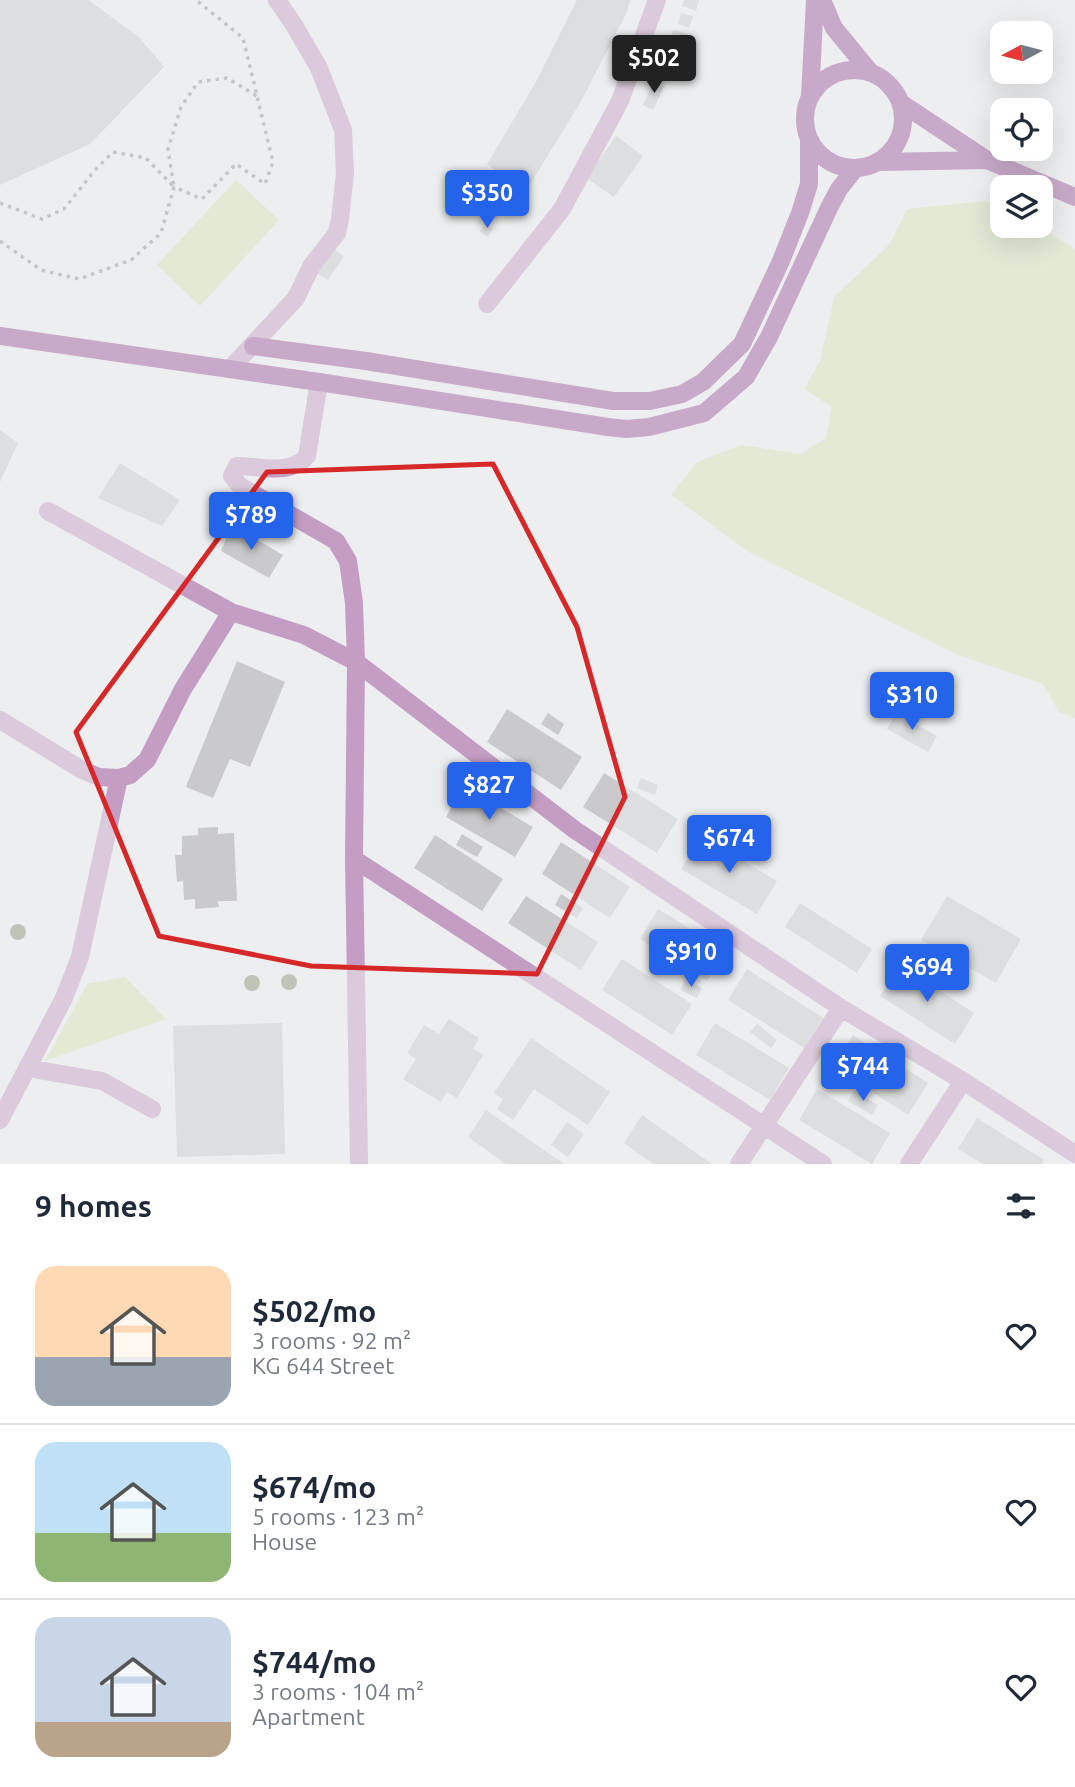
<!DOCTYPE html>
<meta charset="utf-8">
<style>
body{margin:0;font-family:Ubuntu,sans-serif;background:#f2f2f3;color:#1f2937;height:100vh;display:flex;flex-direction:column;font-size:26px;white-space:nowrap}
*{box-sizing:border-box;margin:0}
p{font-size:23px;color:#747a83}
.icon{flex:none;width:38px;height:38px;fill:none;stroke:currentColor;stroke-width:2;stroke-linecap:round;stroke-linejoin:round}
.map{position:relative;height:1164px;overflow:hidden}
.side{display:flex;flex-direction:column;background:#fff;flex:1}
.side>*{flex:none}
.needle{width:46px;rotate:263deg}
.buttons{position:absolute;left:990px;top:21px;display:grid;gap:14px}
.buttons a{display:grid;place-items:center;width:63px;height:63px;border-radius:14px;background:#fff;box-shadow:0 7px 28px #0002;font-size:35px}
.price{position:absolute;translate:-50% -60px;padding:0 16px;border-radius:7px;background:#2563eb;color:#fff;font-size:23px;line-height:46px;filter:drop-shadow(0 2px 4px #0008)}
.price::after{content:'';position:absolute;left:50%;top:42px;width:21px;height:16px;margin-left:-10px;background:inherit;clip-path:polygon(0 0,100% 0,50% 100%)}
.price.on{background:#222;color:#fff}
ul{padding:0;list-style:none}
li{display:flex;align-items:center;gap:21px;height:175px;padding:0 35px}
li+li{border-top:2px solid #e0e1e3}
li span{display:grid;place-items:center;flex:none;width:196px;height:140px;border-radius:21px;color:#555}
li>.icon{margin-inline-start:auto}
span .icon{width:84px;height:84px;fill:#fffc;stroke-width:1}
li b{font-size:30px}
h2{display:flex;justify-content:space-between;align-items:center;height:84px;padding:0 35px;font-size:30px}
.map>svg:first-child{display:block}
</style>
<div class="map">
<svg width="1075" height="1164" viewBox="0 0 1075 1164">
<rect width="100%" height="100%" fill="#edeeef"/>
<!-- green -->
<path fill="#d5e2b7" d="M236 180 279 220 200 306 157 265Z
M986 201 1003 208V226H1037L1075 249V718L1059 712 1043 684 956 654 749 552 671 495 697 462 741 445 800 454 826 438 832 407 804 389 820 361 834 297 889 245 907 209Z
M125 977 166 1019 45 1061 87 984Z"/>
<!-- building -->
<path fill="#cacacc" d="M0 0H88L139 37 164 67 90 144 0 185Z
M577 0H630L626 14 579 105 524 194 487 164 536 82Z
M684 0H699L696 11 682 6Z
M681 13 693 16 689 28 678 24Z
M673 30 688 34 685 44 671 40Z
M668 47 679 51 676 62 664 59Z
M663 65 671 69 667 78 659 74Z
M654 81 665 85 653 110 643 105Z
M616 136 643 156 614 197 586 178Z
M487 223 493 229 487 237 480 231Z
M331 247 344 256 328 280 315 272Z
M0 430 18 443 0 482Z
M120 463 180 500 162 526 98 498Z
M232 525 283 555 269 578 221 551Z
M237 661 285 682 250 767 230 759 213 798 186 787 187 784Z
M507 709 582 757 561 790 487 742Z
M548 713 564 724 558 735 541 724Z
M896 713 937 736 928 752 887 729Z
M604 773 678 819 657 853 583 807Z
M641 778 658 785 655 795 637 788Z
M463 786 533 827 515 857 446 817Z
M218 827V834L234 833 237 901H218L219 907 195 909V899L184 900 183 881 177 882 175 855H182V836L198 835V828Z
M462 834 483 847 477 857 456 845Z
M435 835 503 879 482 911 414 868Z
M701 836 777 881 757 914 681 869Z
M561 842 630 887 610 918 542 874Z
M741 843 755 851 752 858 737 851Z
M561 894 583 908 577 918 555 905Z
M526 896 598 942 581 970 508 923Z
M947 896 1021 939 996 983 921 940Z
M800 903 872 949 857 973 785 927Z
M658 909 726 951 707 981 640 939Z
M622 959 692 1004 672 1035 602 990Z
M900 965 974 1013 955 1044 880 996Z
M747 969 823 1018 804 1048 728 1000Z
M942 970 956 979 950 989 936 981Z
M685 979 702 988 697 998 680 990Z
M449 1019 479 1038 473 1049 483 1055 457 1098 447 1092 441 1102 403 1079 416 1059 407 1053 424 1025 439 1034Z
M282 1023 285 1154 177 1157 173 1026Z
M715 1023 789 1068 770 1100 696 1055Z
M757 1024 777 1040 771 1048 750 1032Z
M853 1035 928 1083 908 1115 833 1067Z
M531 1038 610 1092 588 1125 534 1089 513 1120 497 1109 503 1099 494 1093Z
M817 1089 890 1133 872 1164 799 1120Z
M854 1091 878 1105 872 1115 848 1101Z
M486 1110 564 1164H506L468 1137Z
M642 1115 712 1164H653L624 1143Z
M977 1118 1044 1160 1042 1164H983L958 1149Z
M567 1122 584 1134 568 1157 551 1145Z"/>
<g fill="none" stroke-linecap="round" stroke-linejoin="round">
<!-- path -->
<path stroke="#949495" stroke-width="3.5" stroke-dasharray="3.5 5" stroke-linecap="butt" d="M0 203 42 219 64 209 95 170 113 152 146 158 174 187 168 149 181 107 198 82 227 78 257 96
M0 241 41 270 79 279 131 260 161 233 174 187 202 199 236 164 265 184 273 162 243 38 196 0"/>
<!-- minor -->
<path stroke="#c49dc4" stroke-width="18" d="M487 304 562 209 620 101 657 0
M230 369 296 298 312 265 337 233 340 219 345 173 343 130 319 68 294 25 277 0
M319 382 307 456C291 476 260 466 237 466L232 476 240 486 336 541 348 561 354 603 356 662 354 859 359 1164
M48 511 231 612
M0 720 82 770 99 777 119 778 130 775 147 760 183 689 231 612 304 635 356 662 575 830 841 1008 963 1081 1075 1154
M354 859 823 1164
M27 1068 102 1081 152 1109
M0 1120 64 998 80 957 119 778
M739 1164 841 1008
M909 1164 963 1081"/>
<!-- major -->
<path stroke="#9c569d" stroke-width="18" d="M822 0 834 28 871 73
M805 119a49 49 0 1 1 98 0a49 49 0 1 1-98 0Z
M810 97 815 0
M901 103 987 160 1075 197
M879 162 987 160
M0 336 319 382 608 427 627 429 649 427 704 413 746 377 769 337 829 208 839 189 855 169
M253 346 366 361 613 401H650L682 394 703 382 742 344 781 261 800 213 809 184V139"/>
</g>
<!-- trees -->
<g fill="#899175">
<circle cx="18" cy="932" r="8"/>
<circle cx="289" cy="982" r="8"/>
<circle cx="252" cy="983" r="8"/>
</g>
<!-- marked area -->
<path d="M0 0H1075V1164H0ZM493 464 577 627 625 797 537 974 311 966 159 936 76 732 267 472Z" fill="#edeeef" fill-opacity=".55" fill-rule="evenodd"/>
<path fill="none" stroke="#d62828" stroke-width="5" stroke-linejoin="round" d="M493 464 577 627 625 797 537 974 311 966 159 936 76 732 267 472Z"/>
</svg>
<div class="buttons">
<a><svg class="needle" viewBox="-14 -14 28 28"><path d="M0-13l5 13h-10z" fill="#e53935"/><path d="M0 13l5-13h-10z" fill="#747a83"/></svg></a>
<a><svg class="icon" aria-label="locate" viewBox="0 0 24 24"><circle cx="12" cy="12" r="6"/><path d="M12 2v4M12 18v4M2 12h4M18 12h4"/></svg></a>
<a><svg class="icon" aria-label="layers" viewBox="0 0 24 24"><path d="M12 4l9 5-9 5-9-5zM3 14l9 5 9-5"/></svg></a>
</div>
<b class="price on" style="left:654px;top:95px">$502</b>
<b class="price" style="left:487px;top:230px">$350</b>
<b class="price" style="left:251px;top:552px">$789</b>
<b class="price" style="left:912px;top:732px">$310</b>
<b class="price" style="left:489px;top:822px">$827</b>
<b class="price" style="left:729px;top:875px">$674</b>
<b class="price" style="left:691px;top:989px">$910</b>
<b class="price" style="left:927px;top:1004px">$694</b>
<b class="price" style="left:863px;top:1103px">$744</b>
</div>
<section class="side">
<h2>9 homes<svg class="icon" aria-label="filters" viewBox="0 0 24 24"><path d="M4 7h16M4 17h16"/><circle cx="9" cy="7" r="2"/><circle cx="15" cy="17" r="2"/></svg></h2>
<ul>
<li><span style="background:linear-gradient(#ffd9b3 65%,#9aa5b1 0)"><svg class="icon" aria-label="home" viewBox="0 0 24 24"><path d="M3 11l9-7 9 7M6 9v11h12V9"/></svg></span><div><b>$502/mo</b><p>3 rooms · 92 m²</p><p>KG 644 Street</p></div><svg class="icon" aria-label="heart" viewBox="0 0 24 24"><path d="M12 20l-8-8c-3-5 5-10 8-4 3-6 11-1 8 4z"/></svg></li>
<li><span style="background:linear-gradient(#bfe0f5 65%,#8fb573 0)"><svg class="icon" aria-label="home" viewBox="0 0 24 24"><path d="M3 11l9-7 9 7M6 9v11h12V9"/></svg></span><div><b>$674/mo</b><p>5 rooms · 123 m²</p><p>House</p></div><svg class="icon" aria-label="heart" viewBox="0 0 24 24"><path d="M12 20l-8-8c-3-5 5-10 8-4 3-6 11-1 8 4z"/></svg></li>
<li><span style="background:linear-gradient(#c9d6e8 75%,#b9a48a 0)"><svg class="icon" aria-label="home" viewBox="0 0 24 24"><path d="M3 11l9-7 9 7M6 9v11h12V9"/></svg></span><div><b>$744/mo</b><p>3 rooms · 104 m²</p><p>Apartment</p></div><svg class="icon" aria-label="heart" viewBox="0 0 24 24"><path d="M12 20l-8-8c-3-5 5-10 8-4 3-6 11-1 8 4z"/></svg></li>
</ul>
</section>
